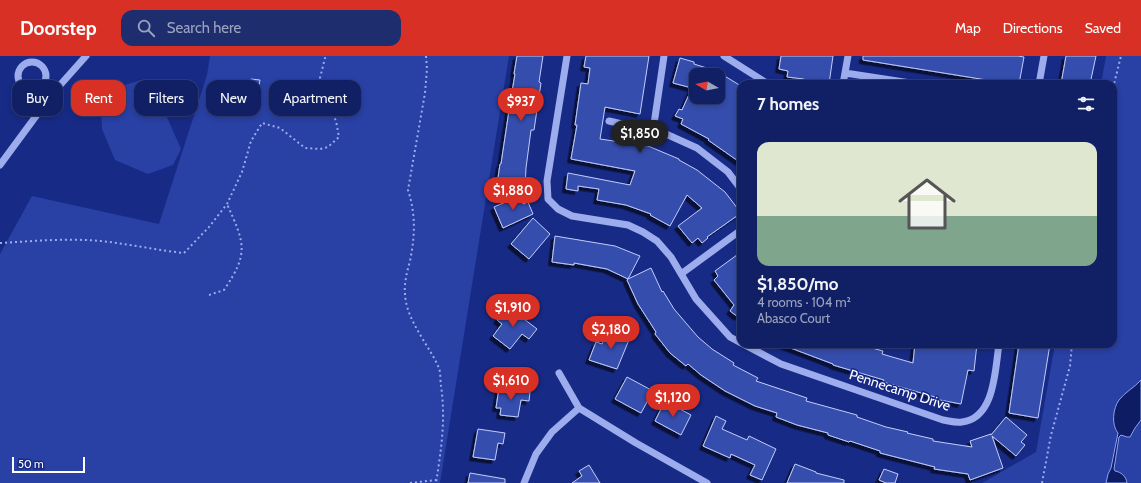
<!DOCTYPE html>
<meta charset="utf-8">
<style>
body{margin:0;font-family:Cabin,sans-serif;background:#1e2d6d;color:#f1f3f6;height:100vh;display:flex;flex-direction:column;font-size:15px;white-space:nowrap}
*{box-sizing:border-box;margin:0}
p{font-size:13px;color:#9ca3bf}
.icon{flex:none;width:22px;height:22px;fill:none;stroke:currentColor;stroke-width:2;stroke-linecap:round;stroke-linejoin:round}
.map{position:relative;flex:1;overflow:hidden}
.side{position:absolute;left:737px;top:24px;width:380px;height:268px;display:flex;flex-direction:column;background:#112064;border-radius:12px;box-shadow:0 2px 6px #0003,0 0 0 1px #303e78}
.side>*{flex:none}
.guide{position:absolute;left:12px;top:24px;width:380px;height:36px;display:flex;gap:8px}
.needle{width:26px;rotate:279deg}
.buttons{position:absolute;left:689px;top:12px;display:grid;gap:8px}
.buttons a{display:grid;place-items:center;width:36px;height:36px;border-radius:8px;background:#112064;box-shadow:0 2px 6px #0003,0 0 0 1px #303e78;font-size:20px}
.scale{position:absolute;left:12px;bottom:10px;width:73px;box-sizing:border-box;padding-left:4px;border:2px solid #fff;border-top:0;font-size:11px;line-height:14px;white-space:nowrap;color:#fff;-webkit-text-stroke:3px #172a86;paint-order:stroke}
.price{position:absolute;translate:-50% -34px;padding:0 9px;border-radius:14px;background:#d93025;color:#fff;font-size:13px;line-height:26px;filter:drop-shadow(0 1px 2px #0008)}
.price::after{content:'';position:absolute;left:50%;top:24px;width:12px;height:9px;margin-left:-6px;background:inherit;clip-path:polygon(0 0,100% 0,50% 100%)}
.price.current{background:#222;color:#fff}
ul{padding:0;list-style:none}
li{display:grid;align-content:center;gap:8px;height:212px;padding:0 20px}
li span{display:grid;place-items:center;height:124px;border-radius:12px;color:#555}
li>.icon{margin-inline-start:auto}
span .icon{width:72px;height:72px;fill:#fffc;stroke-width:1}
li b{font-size:17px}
h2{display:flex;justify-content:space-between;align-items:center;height:48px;padding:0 20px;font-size:17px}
.tag{padding:0 14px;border-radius:12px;background:#112064;box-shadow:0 2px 6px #0003,0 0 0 1px #303e78;font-size:14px;line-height:36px}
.tag.current{background:#d93025;color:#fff}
header{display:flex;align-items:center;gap:24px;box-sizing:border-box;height:56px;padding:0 20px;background:#d93025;color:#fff}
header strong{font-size:19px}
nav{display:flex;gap:22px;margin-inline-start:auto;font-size:14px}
.search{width:280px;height:36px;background:#1e2d6d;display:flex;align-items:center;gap:10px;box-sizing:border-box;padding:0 14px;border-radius:12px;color:#9ca3bf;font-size:15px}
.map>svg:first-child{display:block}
</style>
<header>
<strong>Doorstep</strong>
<div class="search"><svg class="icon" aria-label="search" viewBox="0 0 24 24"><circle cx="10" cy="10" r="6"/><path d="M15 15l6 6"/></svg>Search here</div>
<nav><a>Map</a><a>Directions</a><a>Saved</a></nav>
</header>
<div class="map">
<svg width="1141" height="427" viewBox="0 0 1141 427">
<defs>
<filter id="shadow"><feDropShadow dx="-3.5" dy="3.5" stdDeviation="0" flood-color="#0009"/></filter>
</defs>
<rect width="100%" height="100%" fill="#172a86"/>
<!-- green -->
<path fill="#2940a5" d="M210 0H509L440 427H0V198L32 140 159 168 207 19Z
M1106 0H1141V427H982L1036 396 1055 288H1113V28H1101Z
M141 24 159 43 181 93 173 109 148 118 115 104 102 73 101 55 115 32Z"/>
<!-- water -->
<path fill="#0e1d63" stroke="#8fa2f0" d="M1141 324V364L1135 372 1130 381H1127L1121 379 1119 381 1114 413 1115 415C1121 416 1126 420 1127 427H1106L1108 418 1111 412 1118 377C1111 369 1113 352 1119 344 1125 336 1134 332 1141 324Z"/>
<!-- building -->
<path fill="#364dac" stroke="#c2cdfa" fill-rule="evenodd" filter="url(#shadow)" d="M517 0H543L539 26 541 27 534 74H531L526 112 525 133 497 129 500 108H501L510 48 515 18H514Z
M586 0H649L640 58 605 51 600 83 648 90 679 103V104L697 114 725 136 741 157 707 181 708 182 702 187 698 182 692 187 678 170 702 152 687 139 670 170 650 159 651 158 626 149 597 144 599 133 578 130V135L566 133 568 117 630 129 635 115 571 103 577 69H575L581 27 588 28 590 12 584 11Z
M781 0H833L829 28H803L804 23 787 21 788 15 779 13Z
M863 0H1018L1024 1 1019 28H993V25L863 4Z
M1066 0H1096L1090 28H1061Z
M680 2 694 6V8L723 17V19L741 30V107L708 84 709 83 681 68 683 63 675 60 679 53 682 54 692 32 673 27ZM696 19H718V41H696Z
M251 23 260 24 258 36 249 35Z
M524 138 523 148 528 146 533 158 503 172 494 151Z
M533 162 550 178 529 203 511 188Z
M555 180 615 190 640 200 628 223 651 212 662 236 663 235 674 253 698 281 712 293 734 307 733 309 758 322 756 325 807 342 806 345 857 359V361L886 371 908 376 907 377 933 383V385L972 391 970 385 991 378V379L1006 361 1027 379 1021 386 1025 389 1016 400 992 380 1003 412 970 424 968 418 934 413 935 411 880 397V395L850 385 849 386 828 379V377L797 369 776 361 777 357 755 350 725 335 701 319 688 308 686 310 670 297 655 278 656 276 638 248 627 224 628 223 607 213 574 207V209L552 206Z
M741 196V258L738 261 730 255 734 249 714 224 718 220 715 215Z
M507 250 537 273 529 283 522 278 510 293 493 280 502 268 497 264Z
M617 274 631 279 617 313 589 304 596 286 602 288 606 277 614 281Z
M780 288H857L883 295 882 298 913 307 915 288H977L974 315 968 314 961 348 935 343V341L883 326 884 324 833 309V308Z
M1019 288H1050L1038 362 1009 357Z
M627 321 653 335 641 357 615 343Z
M499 332 530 336 529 345 521 344 518 361 500 359 501 352H496Z
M665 345 691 359 681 379 655 365Z
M716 360 726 365 722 373 747 384 749 380 776 393 762 424 750 419 755 409 731 398 730 402 703 390Z
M478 373 505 377 503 388 498 387 495 404 473 401Z
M795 408 816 416V417L844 424V427H787Z
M589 409 600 427H572L582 420 579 415Z
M884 413 898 418 895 427H886L879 424Z
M470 417 505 423V427H468Z"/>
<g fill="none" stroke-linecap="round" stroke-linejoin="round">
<!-- path -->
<path stroke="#9caced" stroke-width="2" stroke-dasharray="2 3" stroke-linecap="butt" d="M426 0 427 13 425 37 408 134C416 159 415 180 410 205 407 216 404 227 405 238 406 264 429 289 439 312 441 318 440 325 441 330 446 363 441 395 436 427
M1113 32 1121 0
M0 187C34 185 68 182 101 185 129 188 156 194 184 197L209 171 227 148 242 116 251 85 262 67 280 72 305 92 320 93 328 91 339 81 336 65 322 36 320 22 325 2 328 0
M209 239 224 234C249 197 245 188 227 148
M410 427 436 424
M1042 427 1051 379 1070 310 1072 288"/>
<!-- minor -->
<path stroke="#9caced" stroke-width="7" d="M567 0 547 125 548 143 558 153 572 160 628 169 643 176 657 185 671 201 696 243 730 281 741 287
M724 0 768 28
M18 20a14 14 0 1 1 28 0a14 14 0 1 1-28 0Z
M845 17 917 28
M843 28 848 0
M1039 28 1044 0
M609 65 666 78 697 92 728 116 741 133
M653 75 664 0
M0 109 53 37 86 0
M681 218 741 174
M743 288 781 308 943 364C949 365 956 367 962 366 995 362 995 314 999 288
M559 317 579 352 636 387 707 427
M524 427 536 398 552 376 579 352"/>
</g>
<g text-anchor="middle" stroke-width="3" stroke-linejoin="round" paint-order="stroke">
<!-- street labels -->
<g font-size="14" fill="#fff" stroke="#172a86">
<text transform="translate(900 334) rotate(18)" y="5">Pennecamp Drive</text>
</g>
</g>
</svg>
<div class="buttons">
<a><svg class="needle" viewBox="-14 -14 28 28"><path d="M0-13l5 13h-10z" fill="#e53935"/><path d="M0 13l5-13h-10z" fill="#9ca3bf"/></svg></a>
</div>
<div class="scale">50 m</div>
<b class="price" style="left:521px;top:66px">$937</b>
<b class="price current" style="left:640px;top:98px">$1,850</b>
<b class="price" style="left:513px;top:155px">$1,880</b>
<b class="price" style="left:513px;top:272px">$1,910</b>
<b class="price" style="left:611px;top:294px">$2,180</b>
<b class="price" style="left:511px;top:345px">$1,610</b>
<b class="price" style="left:673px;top:362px">$1,120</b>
<div class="guide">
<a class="tag">Buy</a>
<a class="tag current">Rent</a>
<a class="tag">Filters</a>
<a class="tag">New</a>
<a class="tag">Apartment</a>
</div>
<section class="side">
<h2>7 homes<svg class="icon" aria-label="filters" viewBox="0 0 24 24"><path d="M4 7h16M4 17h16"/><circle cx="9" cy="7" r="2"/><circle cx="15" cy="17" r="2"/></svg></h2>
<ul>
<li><span style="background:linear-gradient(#dfe7d0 60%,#7fa58c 0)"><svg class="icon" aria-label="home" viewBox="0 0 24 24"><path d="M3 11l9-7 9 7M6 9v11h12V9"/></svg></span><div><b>$1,850/mo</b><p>4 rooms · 104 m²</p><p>Abasco Court</p></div></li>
</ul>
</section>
</div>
